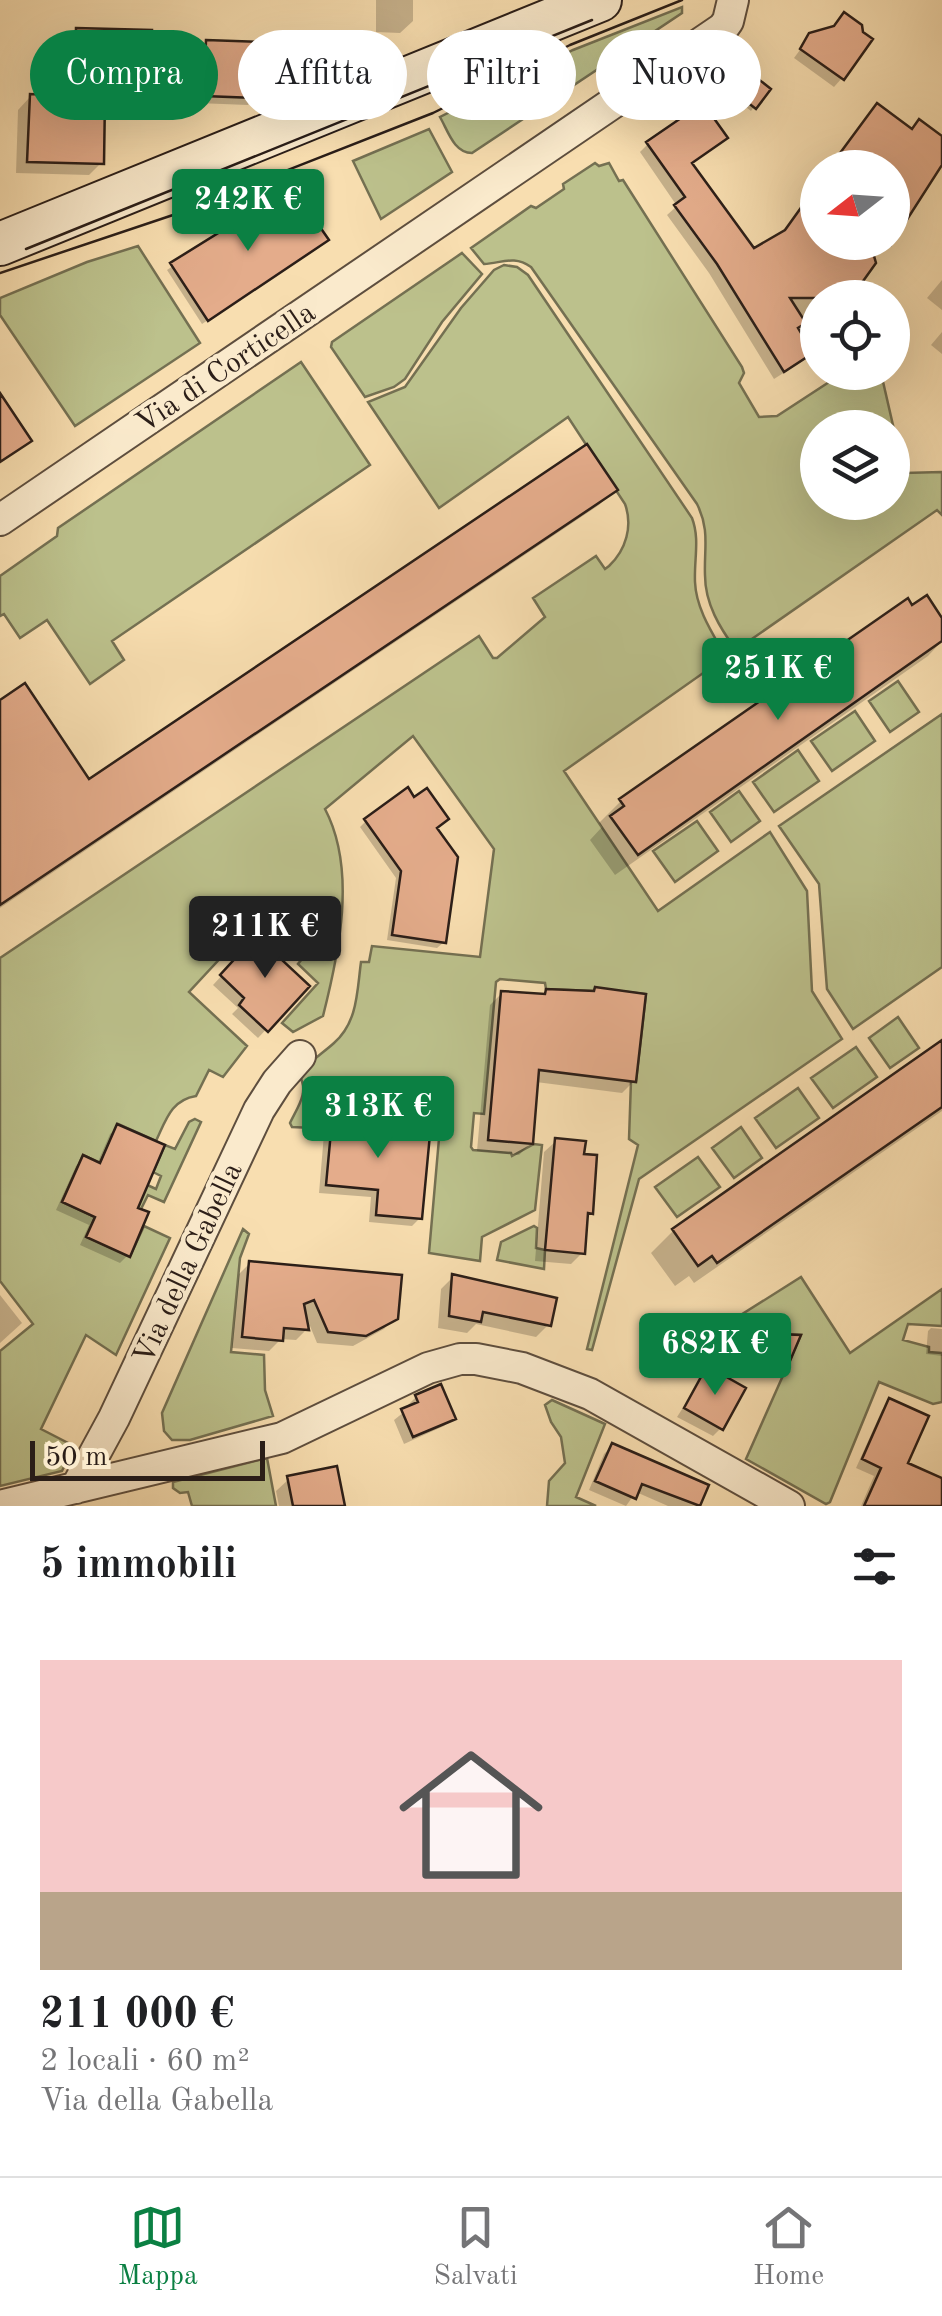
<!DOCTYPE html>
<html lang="it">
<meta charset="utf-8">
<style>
body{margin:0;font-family:"Old Standard TT",serif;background:#f6f6f6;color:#202124;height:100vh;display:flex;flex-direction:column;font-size:38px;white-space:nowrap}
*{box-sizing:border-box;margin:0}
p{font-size:32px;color:#757577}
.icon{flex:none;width:55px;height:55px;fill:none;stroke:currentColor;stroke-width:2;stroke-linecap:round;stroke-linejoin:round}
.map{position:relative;height:1506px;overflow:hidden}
.side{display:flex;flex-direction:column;background:#fff;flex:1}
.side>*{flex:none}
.banner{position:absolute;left:30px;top:30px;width:882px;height:90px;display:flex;gap:20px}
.needle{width:65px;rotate:253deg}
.fabs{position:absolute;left:800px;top:150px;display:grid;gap:20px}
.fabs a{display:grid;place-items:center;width:110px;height:110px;border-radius:50%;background:#fff;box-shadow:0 10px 40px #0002;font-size:50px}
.scale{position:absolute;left:30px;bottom:25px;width:235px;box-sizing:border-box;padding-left:10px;border:5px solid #2b1e18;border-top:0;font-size:28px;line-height:35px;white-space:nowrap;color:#2b1e18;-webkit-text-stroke:8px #faeacc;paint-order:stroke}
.price{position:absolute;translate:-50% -85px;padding:0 22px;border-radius:10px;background:#0b8043;color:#fff;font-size:32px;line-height:65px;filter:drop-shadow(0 2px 5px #0008)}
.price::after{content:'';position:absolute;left:50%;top:60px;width:30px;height:22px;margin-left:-15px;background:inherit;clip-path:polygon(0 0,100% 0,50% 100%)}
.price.current{background:#222;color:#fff}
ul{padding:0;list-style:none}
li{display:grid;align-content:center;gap:20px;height:530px;padding:0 40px}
li span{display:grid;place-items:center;height:310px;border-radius:0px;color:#555}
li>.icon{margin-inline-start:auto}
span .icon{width:180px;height:180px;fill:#fffc;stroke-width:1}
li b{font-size:42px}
h2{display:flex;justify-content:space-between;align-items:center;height:120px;padding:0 40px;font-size:42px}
.tag{padding:0 35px;border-radius:45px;background:#fff;box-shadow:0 10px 40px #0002;font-size:35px;line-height:90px}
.tag.current{background:#0b8043;color:#fff}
.dock{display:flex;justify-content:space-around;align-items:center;height:140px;border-top:2px solid #e0e0e0;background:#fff;font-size:28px;color:#757577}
.dock a{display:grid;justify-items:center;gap:5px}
.dock .current{color:#0b8043}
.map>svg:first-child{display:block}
</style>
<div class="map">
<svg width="942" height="1506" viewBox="0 0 942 1506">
<rect width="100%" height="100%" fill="#f8deb0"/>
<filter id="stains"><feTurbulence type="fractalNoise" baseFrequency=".002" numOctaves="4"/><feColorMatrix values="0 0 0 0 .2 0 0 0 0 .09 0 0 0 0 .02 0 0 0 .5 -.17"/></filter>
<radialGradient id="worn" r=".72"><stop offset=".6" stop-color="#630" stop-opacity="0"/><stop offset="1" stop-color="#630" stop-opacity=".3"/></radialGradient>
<!-- green -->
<path fill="#bcc18c" stroke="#747052" stroke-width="2.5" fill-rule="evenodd" d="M682 7V13L472 153C454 153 448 131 440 117L573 50Z
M429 129 452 172 381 219 353 161Z
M595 163 599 166 609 163 619 181 623 180 742 367 744 373 739 383 759 417 777 416 843 373H881L904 473 942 472V515L937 510 736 650C720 628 705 604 705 575 704 548 710 530 697 504L531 267C514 255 502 263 484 264L471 248 531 206 536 208 564 189 563 184ZM818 428H892V502H818Z
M138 246 200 343 75 426 0 315V298L87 262Z
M462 253 482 274 442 322 405 379 394 387 365 397 331 347 332 342Z
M504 265 517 267 528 275 692 518C700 539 694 559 695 582 696 609 713 634 726 657L564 771 658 911 770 832 807 891 812 991 842 1039 639 1179 592 1350 587 1349 638 1145 629 1139 631 1081H636L646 994 595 988 594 991 546 989 545 983 500 979 496 982 484 1114 474 1113 471 1147 473 1150 511 1153 512 1156 534 1144 542 1145 535 1210 482 1237 480 1261 429 1253 440 1127 398 1122 400 1098 317 1091 313 1128 292 1127 290 1123C297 1108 310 1092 299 1075 309 1061 322 1054 334 1043 358 1022 357 991 361 962H369L372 946 480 957 494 849 413 736 325 809C357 870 339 953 323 1016L293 1032 282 1023 318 983 298 964 311 948 266 909 189 992 247 1046 223 1077 209 1070 196 1096C171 1100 166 1120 156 1141L118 1124 100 1163 83 1155 62 1202 95 1217 87 1237 130 1256 144 1226 170 1238 116 1355 86 1335 41 1429 74 1446 62 1471 0 1486V1351L33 1324 0 1281V958L479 636 493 658H497L545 617 533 598 596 556 605 569 609 566C626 550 633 526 625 504L568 417 439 508 368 402 405 387 461 308 494 270Z
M301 362 370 465 112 641 124 660 90 684 47 620 20 638 4 614 0 616V576L57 536 58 528Z
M898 681 919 712 890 732 869 701Z
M855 711 875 741 832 771 811 741Z
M942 714V967L853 1029 827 989 819 884 779 826Z
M798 750 819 781 774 812 753 782Z
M739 791 760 821 731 842 710 812Z
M697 821 718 851 675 882 653 851Z
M898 1017 919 1048 890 1068 869 1038Z
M856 1047 877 1077 833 1108 811 1078Z
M798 1088 819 1118 776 1148 755 1118Z
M195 1119 201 1122 164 1202 148 1195 141 1209 125 1201 134 1179 156 1189 161 1176 153 1172 165 1145 175 1149 189 1122Z
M741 1127 762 1158 734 1178 712 1148Z
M698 1157 720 1187 677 1217 655 1187Z
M534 1226 537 1228 536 1248 545 1250 544 1269 497 1260 501 1242Z
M243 1229 249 1234 240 1258 231 1352 264 1355 265 1390 273 1416 190 1440H172L164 1431 162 1413Z
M801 1277 850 1353 942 1289V1326L908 1324 903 1340 929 1347V1352L942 1353V1402L933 1404 879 1382 830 1502 826 1504 746 1459 801 1335 717 1330Z
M552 1400 605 1424 576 1497 596 1506H547L549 1481 565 1463 561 1437 551 1422 545 1405Z
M267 1458 276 1506H192L188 1492 180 1493 173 1488V1482Z"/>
<!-- shadow -->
<path fill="#0003" d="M376 0H413V21L400 33 376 32Z
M77 31 148 97 135 110 103 109 101 163 89 175 16 173 18 110 30 97 63 98 65 43Z
M811 35 842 78 834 87 794 58Z
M207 43 256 96 248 105 197 103 199 51Z
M740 74 754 107 751 111 726 92Z
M724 138 690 164 753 252 818 242H888L876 256 870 251 852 298H818V351L774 379 709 273 667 215 677 206 640 152 648 144Z
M296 197 321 245 202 324 167 270 226 230 224 227 229 222Z
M942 280V310L927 298Z
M893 322 900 342 892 347V322Z
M942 332V354L931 345Z
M614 490 599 505 0 908V703L89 782Z
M912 609 942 622V641L928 656 615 875 590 840 602 827 599 823 621 801Z
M366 821 435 829 444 942 437 948 387 940 396 878 360 827Z
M262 932 279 961 307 986 258 1038 232 1014 238 1008 213 985Z
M547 991 634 1081 622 1093 536 1082 531 1143 519 1155 477 1151 490 1005 502 993 541 997Z
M942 1042V1111L694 1283 689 1276 675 1286 651 1253 673 1231Z
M335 1101 361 1130 420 1218 412 1226 369 1222 371 1197 319 1193 326 1110Z
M118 1127 135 1209 128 1255 120 1263 80 1245 89 1225 56 1210 76 1166 83 1158 97 1164 110 1134Z
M556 1141 582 1156 590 1212 585 1218 582 1253 571 1264 535 1261 544 1152Z
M250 1263 395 1317 384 1329 353 1346 317 1343 310 1326 296 1340 281 1339 269 1351 232 1348 239 1274Z
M453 1277 548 1325 536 1337 476 1324 467 1333 438 1328 441 1289Z
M0 1295 22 1323 0 1343Z
M931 1328 942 1329V1356L926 1354 928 1331Z
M777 1336 785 1367 781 1370 764 1362Z
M708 1369 721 1428 713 1436 677 1417Z
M416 1397 453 1418 444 1426 404 1444 394 1420 409 1408 408 1405Z
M890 1401 905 1464 942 1481V1506H861L874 1476 856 1468 882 1410Z
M612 1446 706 1486 697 1506H668L636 1492 626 1506 589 1490 604 1454Z
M289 1479 342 1506H279L276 1491Z"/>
<!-- building -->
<path fill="#e4ac8b" stroke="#2b1e18" stroke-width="2.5" d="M844 12 862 25 863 32 873 39 844 80 800 49 809 33 834 26Z
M76 28 152 30 150 98 105 97 104 164 27 162 30 94 74 96Z
M206 40 261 42 259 98 204 96Z
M743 67 771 89 756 109 728 87Z
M703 103 728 138 692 163 754 248 785 230 818 184V242H870L876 263 851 298H790L806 323 798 328 813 353 784 372 717 264 674 205 685 197 646 142Z
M877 103 912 129 919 119 942 136V165L892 243V168H829Z
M297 194 329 240 208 321 170 263 231 225 228 220Z
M0 393 32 441 0 462Z
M587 444 618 490 0 905V700L25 683 89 779Z
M927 595 942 618V641L638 855 610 816 624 806 619 799 908 598 912 605Z
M408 787 414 797 427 788 449 819 437 828 458 857 446 943 392 935 401 871 364 819Z
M262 929 289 954 283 961 310 986 268 1032 239 1005 244 998 220 975Z
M595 987 646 994 636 1082 539 1070 533 1144 488 1140 501 991 545 994 546 989 594 991Z
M942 1040V1107L717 1263 712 1256 698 1266 672 1229Z
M334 1099 366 1102 364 1127 430 1134 422 1219 376 1215 378 1190 326 1185Z
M117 1124 165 1145 138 1208 149 1212 130 1257 86 1237 95 1217 62 1202 83 1155 100 1163Z
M555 1138 586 1141 584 1154 597 1155 593 1214 588 1213 585 1254 545 1250Z
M249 1261 402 1275 398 1319 366 1336 328 1332 314 1300 304 1304 309 1330 284 1328 283 1341 242 1337Z
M452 1274 557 1298 551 1326 483 1312 481 1322 449 1316Z
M776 1334 801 1335 787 1368 765 1358Z
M707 1366 746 1388 723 1430 684 1408Z
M441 1384 456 1419 413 1437 401 1409 418 1402 415 1395Z
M889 1398 929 1416 908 1463 942 1478V1506H864L881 1468 862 1459Z
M612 1443 709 1485 700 1506 642 1484 636 1499 595 1481Z
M337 1466 345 1506H293L287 1476Z"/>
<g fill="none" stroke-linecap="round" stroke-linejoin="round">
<defs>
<path id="street" d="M0 520 723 28 728 21 733 0
M76 1488 114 1418 259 1110 277 1082 300 1056
M0 1506 282 1438 428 1368 460 1359H476L522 1368 590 1394 789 1506"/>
<path id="secondary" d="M0 244 600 0"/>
</defs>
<!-- street casing -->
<use href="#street" stroke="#5e4e3e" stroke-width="34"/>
<!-- secondary casing -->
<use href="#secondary" stroke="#2b1e18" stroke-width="46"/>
<!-- street -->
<use href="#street" stroke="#faeacc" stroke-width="30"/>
<!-- secondary -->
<use href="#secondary" stroke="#faeacc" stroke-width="42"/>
<!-- tram -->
<path stroke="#2b1e18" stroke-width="2.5" d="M26 249 592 20
M0 273 173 215 433 113 570 45 682 0"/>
</g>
<g text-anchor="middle" stroke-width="9" stroke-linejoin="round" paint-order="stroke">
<!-- street labels -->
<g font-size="30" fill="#2b1e18" stroke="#faeacc">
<text transform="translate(225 367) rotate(-34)" y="10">Via di Corticella</text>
<text transform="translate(187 1263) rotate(-65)" y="10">Via della Gabella</text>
</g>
</g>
<rect width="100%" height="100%" filter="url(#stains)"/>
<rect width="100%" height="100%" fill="url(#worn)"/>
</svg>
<div class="fabs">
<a><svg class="needle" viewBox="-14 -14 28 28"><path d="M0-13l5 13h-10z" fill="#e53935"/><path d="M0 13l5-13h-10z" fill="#757577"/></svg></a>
<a><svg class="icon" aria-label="locate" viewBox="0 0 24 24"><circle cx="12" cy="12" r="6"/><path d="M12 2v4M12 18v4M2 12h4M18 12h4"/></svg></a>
<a><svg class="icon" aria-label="layers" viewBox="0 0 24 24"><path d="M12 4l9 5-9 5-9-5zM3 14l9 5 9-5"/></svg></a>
</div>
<div class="scale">50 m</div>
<b class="price" style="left:248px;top:254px">242K €</b>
<b class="price" style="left:778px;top:723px">251K €</b>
<b class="price current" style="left:265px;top:981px">211K €</b>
<b class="price" style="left:378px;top:1161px">313K €</b>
<b class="price" style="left:715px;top:1398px">682K €</b>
<div class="banner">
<a class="tag current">Compra</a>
<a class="tag">Affitta</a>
<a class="tag">Filtri</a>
<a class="tag">Nuovo</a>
</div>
</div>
<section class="side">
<h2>5 immobili<svg class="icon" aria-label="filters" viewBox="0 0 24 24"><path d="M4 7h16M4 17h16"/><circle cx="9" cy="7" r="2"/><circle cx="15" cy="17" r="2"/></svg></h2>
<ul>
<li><span style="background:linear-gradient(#f6c9c9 75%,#b9a48a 0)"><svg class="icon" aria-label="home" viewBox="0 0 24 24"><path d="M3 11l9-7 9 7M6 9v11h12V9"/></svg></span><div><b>211 000 €</b><p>2 locali · 60 m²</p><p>Via della Gabella</p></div></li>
</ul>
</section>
<nav class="dock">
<a class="current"><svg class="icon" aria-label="map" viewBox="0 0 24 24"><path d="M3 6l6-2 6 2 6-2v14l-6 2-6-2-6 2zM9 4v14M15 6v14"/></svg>Mappa</a>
<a><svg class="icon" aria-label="saved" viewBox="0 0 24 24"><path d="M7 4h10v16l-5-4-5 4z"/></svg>Salvati</a>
<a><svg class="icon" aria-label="home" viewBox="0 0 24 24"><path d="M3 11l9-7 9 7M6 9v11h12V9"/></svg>Home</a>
</nav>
